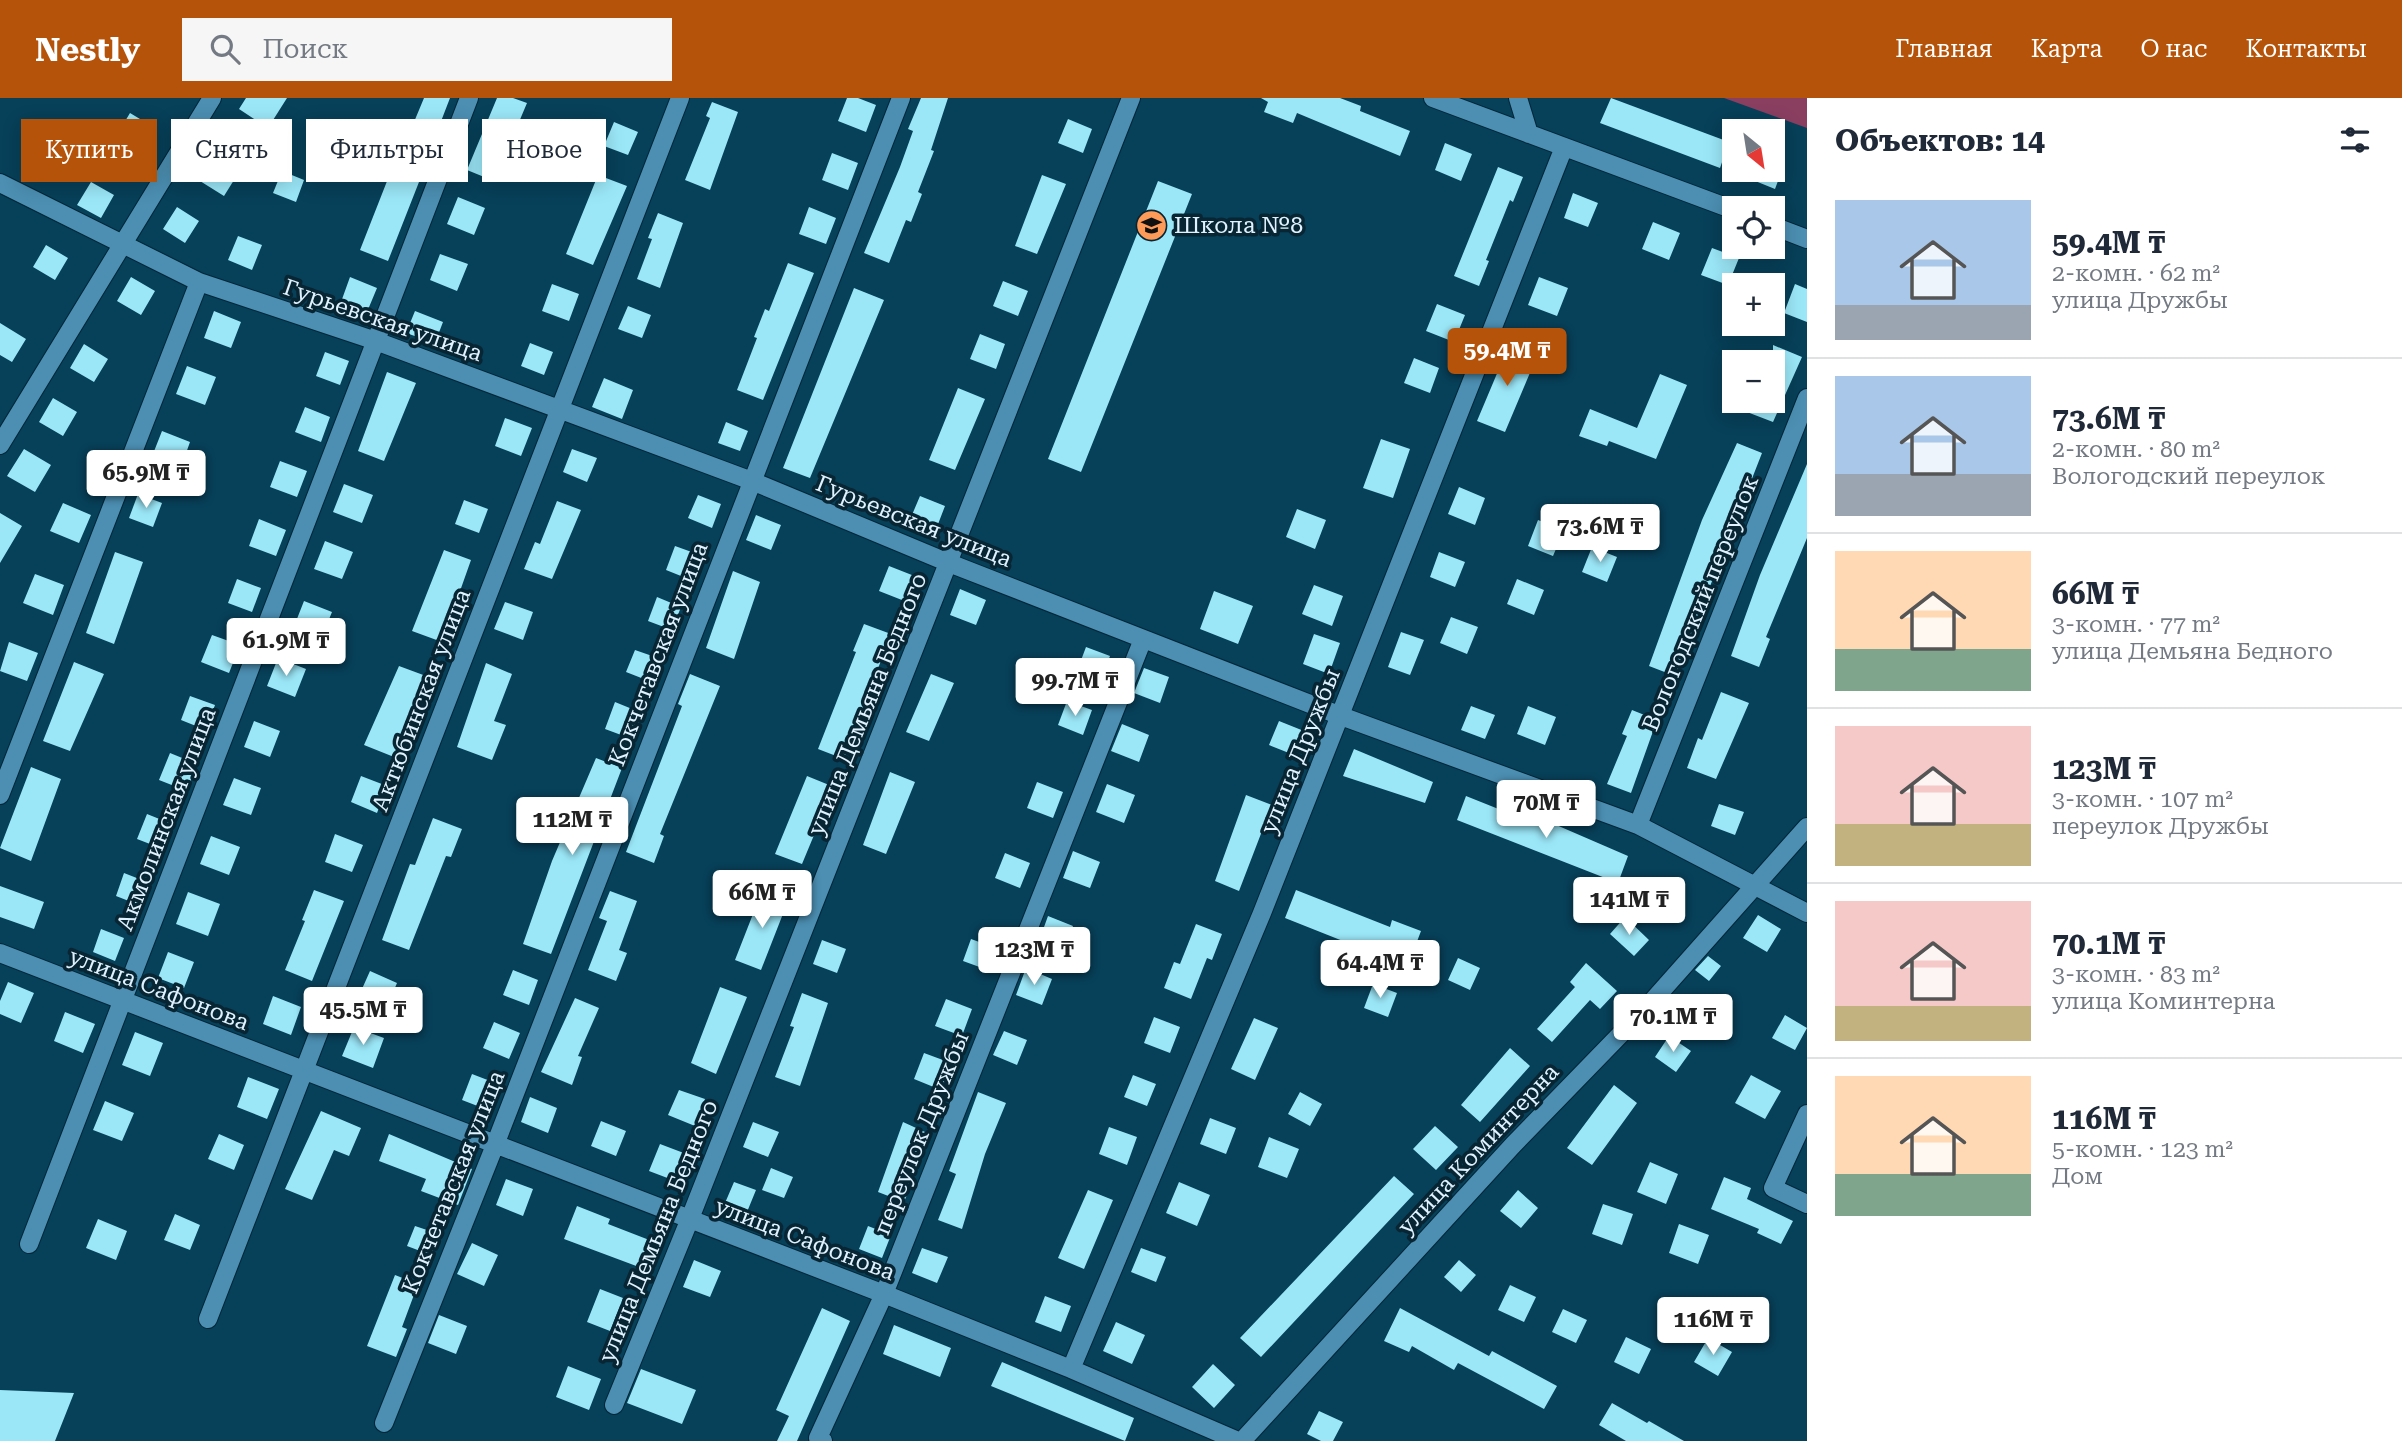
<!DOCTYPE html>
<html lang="ru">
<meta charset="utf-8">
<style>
body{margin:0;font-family:"Roboto Serif",serif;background:#f6f6f7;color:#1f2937;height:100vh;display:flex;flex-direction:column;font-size:26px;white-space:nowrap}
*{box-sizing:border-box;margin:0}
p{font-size:23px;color:#747a83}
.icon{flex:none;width:38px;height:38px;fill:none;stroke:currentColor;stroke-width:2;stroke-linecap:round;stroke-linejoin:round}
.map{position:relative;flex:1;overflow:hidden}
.side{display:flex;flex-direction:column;background:#fff;width:595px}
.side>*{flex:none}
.top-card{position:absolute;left:21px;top:21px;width:665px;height:63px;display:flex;gap:14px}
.needle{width:46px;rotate:150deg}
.tools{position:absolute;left:1722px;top:21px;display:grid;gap:14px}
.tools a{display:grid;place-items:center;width:63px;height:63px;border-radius:0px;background:#fff;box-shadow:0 4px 18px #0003;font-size:35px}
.price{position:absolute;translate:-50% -60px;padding:0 16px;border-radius:7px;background:#fff;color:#222;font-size:23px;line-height:46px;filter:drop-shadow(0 2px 4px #0008)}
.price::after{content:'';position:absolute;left:50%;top:42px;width:21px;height:16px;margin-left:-10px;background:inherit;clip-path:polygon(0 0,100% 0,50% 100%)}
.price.active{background:#b45309;color:#fff}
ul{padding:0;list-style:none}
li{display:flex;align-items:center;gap:21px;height:175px;padding:0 28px}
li+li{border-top:2px solid #e0e1e3}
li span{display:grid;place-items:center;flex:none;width:196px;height:140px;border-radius:0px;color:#555}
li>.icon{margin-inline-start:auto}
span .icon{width:84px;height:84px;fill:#fffc;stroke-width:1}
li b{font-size:30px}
h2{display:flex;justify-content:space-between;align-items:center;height:84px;padding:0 28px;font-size:30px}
.tag{padding:0 24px;border-radius:0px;background:#fff;box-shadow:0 4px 18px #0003;font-size:24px;line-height:63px}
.tag.active{background:#b45309;color:#fff}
header{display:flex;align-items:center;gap:42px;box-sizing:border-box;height:98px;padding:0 35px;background:#b45309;color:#fff}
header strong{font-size:33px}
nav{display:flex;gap:38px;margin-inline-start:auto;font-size:24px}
.search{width:490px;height:63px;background:#f6f6f7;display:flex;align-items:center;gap:18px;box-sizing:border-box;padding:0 24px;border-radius:0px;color:#747a83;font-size:26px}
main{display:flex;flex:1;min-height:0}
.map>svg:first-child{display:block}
</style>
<header>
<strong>Nestly</strong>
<div class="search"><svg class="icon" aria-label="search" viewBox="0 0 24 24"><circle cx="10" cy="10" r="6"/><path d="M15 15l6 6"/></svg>Поиск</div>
<nav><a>Главная</a><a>Карта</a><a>О нас</a><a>Контакты</a></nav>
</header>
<main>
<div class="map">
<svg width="1807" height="1343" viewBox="0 0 1807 1343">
<rect width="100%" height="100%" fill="#074059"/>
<!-- green -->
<path fill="#8a3f61" d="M1724 0H1807V30Z"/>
<!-- building -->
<path fill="#9be7f8" d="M246 0H287L268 30 239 11Z
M424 0H450L428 57 404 48Z
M497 0H513L527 5 494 83 467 72Z
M847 0H858L876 7 866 34 838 23Z
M921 0H948L931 52 934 53 918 94 922 96 911 124 906 122 889 165 864 155 900 69 913 33 908 31Z
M1261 0H1340L1361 8 1360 13 1410 33 1400 58 1297 15 1293 25 1264 14 1268 4Z
M1611 0 1729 44 1720 70 1600 25Z
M712 4 738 14 710 92 685 82 710 20 706 18Z
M130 15 155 30 140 54 115 40Z
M1068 21 1092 31 1083 55 1058 45Z
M614 24 638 34 628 57 604 48Z
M1445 45 1472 56 1461 83 1435 72Z
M832 55 858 65 848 92 822 82Z
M215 59 239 74 224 98 200 83Z
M1498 69 1523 79 1513 104 1510 102 1486 162 1489 163 1479 188 1454 178Z
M1728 72H1782L1775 91Z
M282 73 304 82 296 104 273 95Z
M391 73 419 84 388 163 360 152Z
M598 77 627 88 593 167 566 156Z
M1042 77 1066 86 1037 156 1015 148Z
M1158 83 1192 96 1081 374 1048 361Z
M91 84 114 97 101 120 77 107Z
M1573 95 1598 105 1588 129 1564 120Z
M458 99 485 110 474 137 447 126Z
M177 109 199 123 185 145 163 131Z
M809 109 836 120 826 146 799 136Z
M658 115 683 125 660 190 637 181 652 141 648 140Z
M1653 124 1680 135 1669 162 1642 151Z
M238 138 262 147 252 172 228 162Z
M46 147 68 160 55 182 33 169Z
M1712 150 1739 160 1728 187 1701 177Z
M440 156 468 166 457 193 430 182Z
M788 165 814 175 763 302 737 292 757 240 754 239 765 211 769 213Z
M131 179 155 193 141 217 117 203Z
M350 179 377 190 367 214 341 204Z
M1539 179 1568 190 1557 218 1528 207Z
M1003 183 1028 193 1018 218 993 208Z
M552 186 579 196 569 223 542 213Z
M1795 186 1807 191V224L1784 215Z
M854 190 884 202 810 380 783 370Z
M1437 206 1465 217 1454 244 1426 233Z
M628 208 651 217 642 240 618 231Z
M214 213 241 224 231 250 204 240Z
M415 213 443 224 435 245 406 235Z
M0 225 26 241 12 264 0 257Z
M980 236 1005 246 996 271 970 261Z
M530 245 553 254 544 277 521 268Z
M84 246 108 261 94 284 70 270Z
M1509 247 1537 258 1505 334 1477 323Z
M1773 247 1802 259 1773 324 1747 314 1752 303H1773Z
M325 254 349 263 340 287 316 278Z
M1414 260 1439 270 1430 295 1404 285Z
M187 268 216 279 205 307 176 296Z
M387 274 416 285 384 363 358 353Z
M1660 276 1687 287 1656 361 1609 343 1607 348 1579 338 1590 311 1637 330Z
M604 280 633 292 622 321 592 309Z
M958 290 985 301 955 372 929 362Z
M53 300 77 314 63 338 39 324Z
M305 309 330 319 321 344 295 334Z
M505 320 532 330 521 358 495 348Z
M726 324 748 333 740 353 718 345Z
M162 333 190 344 180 372 151 361Z
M1381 341 1410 351 1393 400 1363 390Z
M1737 345 1762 355 1675 578 1649 568 1702 422Z
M24 351 51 367 35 394 7 378Z
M572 351 597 360 587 384 563 374Z
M280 363 307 373 297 399 270 389Z
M1807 366V440L1766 539 1770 541 1759 569 1731 558 1760 477Z
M344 386 373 397 362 425 333 414Z
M1459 389 1485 400 1475 427 1448 416Z
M138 396 162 405 153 429 129 420Z
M698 397 721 406 712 430 688 420Z
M920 398 945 408 935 434 909 424Z
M464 402 488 411 479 435 455 426Z
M557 403 581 412 552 481 524 471 535 444 540 446Z
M63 405 91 417 79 445 50 433Z
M1297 411 1326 422 1315 451 1286 439Z
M0 415 22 428 0 465Z
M756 417 781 427 771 452 746 442Z
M259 421 286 432 276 458 249 448Z
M1538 422 1564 432 1553 458 1528 448Z
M325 443 353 454 342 481 314 471Z
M675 448 700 457 691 482 666 472Z
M1592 449 1617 459 1607 484 1582 474Z
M444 452 471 462 442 544 412 533Z
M115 454 143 464 114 546 86 535Z
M1439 454 1465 464 1455 489 1430 479Z
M889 468 917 479 907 504 879 493Z
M733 473 760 484 734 561 706 550Z
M35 476 64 487 53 517 23 505Z
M237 481 261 490 252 514 228 505Z
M1517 481 1544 492 1534 517 1507 506Z
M1314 487 1343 498 1332 528 1302 516Z
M960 491 986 502 976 527 950 517Z
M1214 493 1253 508 1238 546 1200 531Z
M657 499 681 509 672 532 648 523Z
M304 503 332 514 321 541 293 531Z
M505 504 533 514 523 542 494 531Z
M1451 519 1478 529 1467 556 1440 545Z
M864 526 891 536 844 661 818 651 856 554 853 553Z
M1401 534 1424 542 1410 577 1388 569Z
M1314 536 1340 545 1329 576 1303 566Z
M212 537 240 547 229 575 201 564Z
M9 544 38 555 27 583 0 573Z
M1086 549 1110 558 1101 582 1077 573Z
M635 552 658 560 649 583 626 574Z
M278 560 306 571 295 599 267 588Z
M74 564 104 576 70 653 43 643Z
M486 565 512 576 494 623 506 627 492 662 457 649Z
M399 568 426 578 394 659 364 647Z
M1144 570 1169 579 1160 605 1134 595Z
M690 576 720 588 660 736 664 738 654 765 626 754 682 608 678 606Z
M931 576 954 585 929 643 906 634Z
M1721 594 1749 605 1716 681 1687 670 1698 640 1702 642Z
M190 598 215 607 206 632 181 622Z
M1067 603 1092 612 1083 637 1058 627Z
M615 604 642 615 632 641 605 631Z
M1471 608 1495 617 1485 641 1461 632Z
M1528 608 1556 619 1545 647 1517 636Z
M1632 612 1657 622 1631 695 1607 686 1627 638 1622 636Z
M254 623 280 633 270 659 244 649Z
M1279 623 1304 633 1294 657 1269 647Z
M1122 626 1149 637 1139 664 1111 653Z
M1354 651 1433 684 1425 705 1343 678Z
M170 655 197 666 187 693 159 682Z
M596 660 622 670 551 856 523 846 552 763Z
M31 669 61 681 31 763 0 750Z
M890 674 915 684 886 756 863 747Z
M361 678 387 688 377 715 351 704Z
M807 678 834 689 802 766 775 756Z
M234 680 261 690 251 717 223 707Z
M1037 684 1063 694 1053 720 1027 710Z
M1107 686 1135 697 1124 725 1096 714Z
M1246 697 1272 707 1239 793 1215 783Z
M1466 698 1551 732 1554 726 1628 758 1618 785 1457 722Z
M1719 706 1744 714 1735 737 1711 728Z
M147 716 172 726 163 751 137 741Z
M433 720 462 731 451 759 446 758 409 852 382 842 410 766 415 767Z
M335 736 363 747 352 774 325 764Z
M211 738 240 749 229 777 200 766Z
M1073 753 1100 764 1090 790 1063 780Z
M1005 755 1030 765 1020 790 995 780Z
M124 775 147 784 139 807 116 798Z
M0 788 44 804 34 831 0 819Z
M314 792 344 803 312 883 285 872 305 823 302 822Z
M1296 792 1390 829 1392 822 1421 833 1410 862 1360 843 1358 849 1285 820Z
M610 793 637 803 619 852 627 855 616 883 588 872 607 823 599 820Z
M762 793 788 803 761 872 735 862Z
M188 794 220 806 208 838 176 826Z
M1758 817 1781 831 1767 854 1743 840Z
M1048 818 1073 828 1064 852 1039 843Z
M1625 819 1649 842 1634 858 1610 836Z
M1196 826 1222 836 1212 862 1207 860 1191 901 1164 890 1174 864 1180 866Z
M101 831 124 840 115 863 93 854Z
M971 841 993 849 985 871 963 863Z
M822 842 846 851 837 875 813 866Z
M168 854 194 864 184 890 158 880Z
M1708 858 1721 868 1709 883 1695 872Z
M1458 860 1480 870 1470 892 1448 882Z
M1586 865 1617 893 1600 911 1590 902 1552 944 1537 931 1575 889 1570 884Z
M1026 870 1052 881 1042 907 1016 897Z
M513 872 538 882 529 907 503 897Z
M370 873 397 885 385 913 358 900Z
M8 884 34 895 21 925 0 916V903Z
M1373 886 1397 895 1388 919 1364 910Z
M720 889 747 899 716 976 691 965Z
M802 895 828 905 800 988 775 979 794 929 790 928Z
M273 898 301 909 291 937 263 926Z
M575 900 599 910 578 958 582 959 572 987 541 974Z
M946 901 972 911 962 938 935 928Z
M65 914 95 926 83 955 54 943Z
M1785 917 1807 930 1795 952 1772 940Z
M1154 919 1180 929 1170 955 1144 945Z
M1254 920 1278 930 1255 982 1231 971Z
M494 924 520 935 509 961 483 950Z
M354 929 384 940 373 970 342 958Z
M1004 933 1027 942 1017 967 993 957Z
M135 934 163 945 150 978 122 967Z
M1669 938 1691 953 1676 974 1655 959Z
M1510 950 1530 968 1480 1024 1461 1007Z
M924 955 951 965 941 992 914 981Z
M472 976 498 986 488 1012 462 1002Z
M1133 977 1156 986 1147 1008 1124 999Z
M1751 977 1781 993 1765 1021 1735 1005Z
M248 979 279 991 267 1021 237 1009Z
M1614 987 1637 1005 1592 1067 1567 1050Z
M679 992 705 1001 695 1028 668 1017Z
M978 994 1006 1005 985 1056 962 1131 938 1122 956 1076 949 1073Z
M1300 994 1322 1006 1310 1028 1288 1016Z
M530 999 557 1010 548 1035 521 1024Z
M105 1003 134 1015 122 1043 93 1032Z
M321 1013 361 1030 349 1058 334 1052 312 1102 285 1091Z
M1210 1020 1236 1030 1226 1056 1200 1046Z
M601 1023 626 1033 616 1058 591 1048Z
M753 1024 779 1034 768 1059 743 1049Z
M903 1024 925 1034 907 1076 914 1079 904 1104 878 1094Z
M1435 1028 1458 1049 1436 1072 1413 1051Z
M1109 1029 1137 1039 1127 1067 1099 1056Z
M219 1036 244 1047 234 1072 208 1061Z
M389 1036 472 1071 458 1107 421 1093 426 1081 379 1063Z
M1269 1039 1299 1051 1287 1080 1258 1069Z
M660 1046 689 1057 678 1084 649 1073Z
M1650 1064 1678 1076 1666 1106 1637 1094Z
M771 1070 793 1079 784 1100 762 1092Z
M1394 1078 1414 1096 1261 1259 1240 1240Z
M1724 1079 1751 1090 1747 1101 1793 1123 1781 1146 1757 1135 1759 1131 1711 1111Z
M506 1081 533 1091 523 1118 496 1107Z
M734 1084 756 1092 747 1114 725 1105Z
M1179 1084 1210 1097 1197 1128 1166 1115Z
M1088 1092 1113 1102 1084 1171 1058 1160Z
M1518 1092 1538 1110 1521 1130 1500 1113Z
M1603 1106 1633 1116 1622 1147 1592 1136Z
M577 1108 610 1121 608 1126 657 1145 647 1172 564 1141Z
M175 1116 200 1127 190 1152 164 1142Z
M98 1121 127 1133 116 1162 86 1150Z
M1679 1126 1709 1137 1698 1166 1669 1155Z
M415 1128 439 1136 431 1157 407 1148Z
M868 1128 891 1137 882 1160 859 1151Z
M472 1145 498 1157 484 1188 457 1176Z
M922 1150 948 1159 937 1185 912 1175Z
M1141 1150 1166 1159 1156 1184 1131 1174Z
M694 1162 721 1173 710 1199 683 1189Z
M1459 1162 1476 1177 1461 1194 1444 1179Z
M395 1177 418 1186 402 1229 407 1231 396 1259 367 1248Z
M1510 1187 1536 1199 1524 1224 1498 1212Z
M600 1191 623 1200 610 1233 587 1224Z
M1045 1198 1071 1208 1061 1234 1035 1224Z
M822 1210 850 1223 797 1343H777L789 1318 776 1312Z
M1400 1210 1489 1258 1492 1253 1557 1288 1544 1311 1458 1265 1454 1272 1412 1248 1409 1254 1384 1243Z
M1563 1211 1587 1222 1576 1245 1552 1234Z
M439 1217 467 1228 456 1256 428 1245Z
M1116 1224 1145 1237 1132 1266 1103 1253Z
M894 1227 951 1250 940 1279 883 1256Z
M1626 1239 1651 1251 1639 1276 1614 1264Z
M1708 1240 1732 1254 1718 1278 1694 1264Z
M1002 1264 1134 1320 1125 1343 991 1288Z
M1213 1266 1235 1287 1214 1310 1192 1289Z
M568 1268 601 1281 589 1312 556 1299Z
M641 1271 696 1292 682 1326 627 1305Z
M0 1292 74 1295 55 1343H0Z
M1612 1305 1647 1325 1649 1323 1684 1343H1626L1599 1327Z
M1319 1313 1343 1324 1333 1343H1321L1307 1336Z"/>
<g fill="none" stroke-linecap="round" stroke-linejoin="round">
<defs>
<path id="street" d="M1433 0 1734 112
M1518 0 1529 36
M0 85 199 184 373 242 752 383 949 465 1341 618 1638 727 1807 815
M1773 128 1807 141
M0 697 199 184
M1638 727 1807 300
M0 855 884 1196 1071 1271 1238 1343
M1807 1016 1773 1090 1807 1106
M29 1146 469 0
M208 1221 680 0
M1071 1271 1262 815 1564 49
M614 1307 689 1123 1131 0
M384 1325 495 1047 901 0
M823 1343 818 1340 884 1196 1143 541
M1242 1343 1513 1047 1648 908 1807 729"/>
<path id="secondary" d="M0 347 212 0"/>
</defs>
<!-- street casing -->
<use href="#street" stroke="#002637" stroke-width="20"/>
<!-- secondary casing -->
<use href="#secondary" stroke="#002637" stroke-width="20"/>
<!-- street -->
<use href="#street" stroke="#4c8fb2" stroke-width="18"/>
<!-- secondary -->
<use href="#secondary" stroke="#4c8fb2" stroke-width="18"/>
</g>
<!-- icons -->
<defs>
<symbol id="school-disc" viewBox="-11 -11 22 22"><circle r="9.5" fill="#fe9b58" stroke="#082533"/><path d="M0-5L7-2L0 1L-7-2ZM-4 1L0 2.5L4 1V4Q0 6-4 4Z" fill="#111"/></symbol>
</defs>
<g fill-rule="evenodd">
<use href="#school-disc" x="1134" y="110" width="35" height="35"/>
</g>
<g text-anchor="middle" stroke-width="7" stroke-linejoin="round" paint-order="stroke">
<!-- poi labels -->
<g font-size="23" fill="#dff2fe" stroke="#082533" text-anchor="start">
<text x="1174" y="135">Школа №8</text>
</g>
<!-- street labels -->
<g font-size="23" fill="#dff2fe" stroke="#082533">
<text transform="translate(383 222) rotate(19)" y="8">Гурьевская улица</text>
<text transform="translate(914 423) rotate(22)" y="8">Гурьевская улица</text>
<text transform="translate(1700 505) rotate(-68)" y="8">Вологодский переулок</text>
<text transform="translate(658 556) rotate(-69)" y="8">Кокчетавская улица</text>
<text transform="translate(421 602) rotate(-69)" y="8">Актюбинская улица</text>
<text transform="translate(867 606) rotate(-68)" y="8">улица Демьяна Бедного</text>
<text transform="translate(1300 653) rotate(-68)" y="8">улица Дружбы</text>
<text transform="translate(166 721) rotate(-69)" y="8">Акмолинская улица</text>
<text transform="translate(159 891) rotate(21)" y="8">улица Сафонова</text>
<text transform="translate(921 1035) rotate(-68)" y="8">переулок Дружбы</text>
<text transform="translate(1478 1051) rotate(-47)" y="8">улица Коминтерна</text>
<text transform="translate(453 1084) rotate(-68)" y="8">Кокчетавская улица</text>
<text transform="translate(658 1133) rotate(-68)" y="8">улица Демьяна Бедного</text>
<text transform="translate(805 1141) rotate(21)" y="8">улица Сафонова</text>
</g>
</g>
</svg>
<div class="tools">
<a><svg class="needle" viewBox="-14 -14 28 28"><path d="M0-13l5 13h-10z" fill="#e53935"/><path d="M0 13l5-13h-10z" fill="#747a83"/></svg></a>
<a><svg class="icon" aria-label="locate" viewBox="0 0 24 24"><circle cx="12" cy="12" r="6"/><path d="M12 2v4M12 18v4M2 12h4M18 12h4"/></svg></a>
<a>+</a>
<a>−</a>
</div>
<b class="price active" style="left:1507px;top:290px">59.4M ₸</b>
<b class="price" style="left:146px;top:412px">65.9M ₸</b>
<b class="price" style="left:1600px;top:466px">73.6M ₸</b>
<b class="price" style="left:286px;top:580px">61.9M ₸</b>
<b class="price" style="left:1075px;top:620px">99.7M ₸</b>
<b class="price" style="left:1546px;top:742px">70M ₸</b>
<b class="price" style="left:572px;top:759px">112M ₸</b>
<b class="price" style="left:762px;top:832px">66M ₸</b>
<b class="price" style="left:1629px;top:839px">141M ₸</b>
<b class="price" style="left:1034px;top:889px">123M ₸</b>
<b class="price" style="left:1380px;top:902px">64.4M ₸</b>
<b class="price" style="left:363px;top:949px">45.5M ₸</b>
<b class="price" style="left:1673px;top:956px">70.1M ₸</b>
<b class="price" style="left:1713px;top:1259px">116M ₸</b>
<div class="top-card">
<a class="tag active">Купить</a>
<a class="tag">Снять</a>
<a class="tag">Фильтры</a>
<a class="tag">Новое</a>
</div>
</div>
<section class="side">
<h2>Объектов: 14<svg class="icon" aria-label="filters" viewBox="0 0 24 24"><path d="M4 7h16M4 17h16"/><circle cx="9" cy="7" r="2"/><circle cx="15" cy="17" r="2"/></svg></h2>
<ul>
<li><span style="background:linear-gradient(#a9c7e8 75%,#9aa5b1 0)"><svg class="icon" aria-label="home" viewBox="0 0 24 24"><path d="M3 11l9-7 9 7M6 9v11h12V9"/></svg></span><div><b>59.4M ₸</b><p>2-комн. · 62 m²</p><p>улица Дружбы</p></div></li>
<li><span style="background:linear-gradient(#a9c7e8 70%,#9aa5b1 0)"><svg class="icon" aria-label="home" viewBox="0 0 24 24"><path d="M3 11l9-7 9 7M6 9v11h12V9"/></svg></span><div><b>73.6M ₸</b><p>2-комн. · 80 m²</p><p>Вологодский переулок</p></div></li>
<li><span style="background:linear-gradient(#ffd9b3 70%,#7fa58c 0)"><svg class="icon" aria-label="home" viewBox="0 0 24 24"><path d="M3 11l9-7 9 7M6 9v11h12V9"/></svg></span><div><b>66M ₸</b><p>3-комн. · 77 m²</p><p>улица Демьяна Бедного</p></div></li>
<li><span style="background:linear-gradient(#f6c9c9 70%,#c2b280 0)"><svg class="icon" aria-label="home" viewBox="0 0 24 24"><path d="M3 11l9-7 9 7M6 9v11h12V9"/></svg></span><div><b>123M ₸</b><p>3-комн. · 107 m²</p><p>переулок Дружбы</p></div></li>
<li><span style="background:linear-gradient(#f6c9c9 75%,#c2b280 0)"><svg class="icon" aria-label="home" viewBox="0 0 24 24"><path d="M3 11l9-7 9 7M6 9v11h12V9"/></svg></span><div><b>70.1M ₸</b><p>3-комн. · 83 m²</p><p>улица Коминтерна</p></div></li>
<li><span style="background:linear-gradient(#ffd9b3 70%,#7fa58c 0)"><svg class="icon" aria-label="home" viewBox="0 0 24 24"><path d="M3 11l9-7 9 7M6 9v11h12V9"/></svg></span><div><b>116M ₸</b><p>5-комн. · 123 m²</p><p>Дом</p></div></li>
</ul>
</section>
</main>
